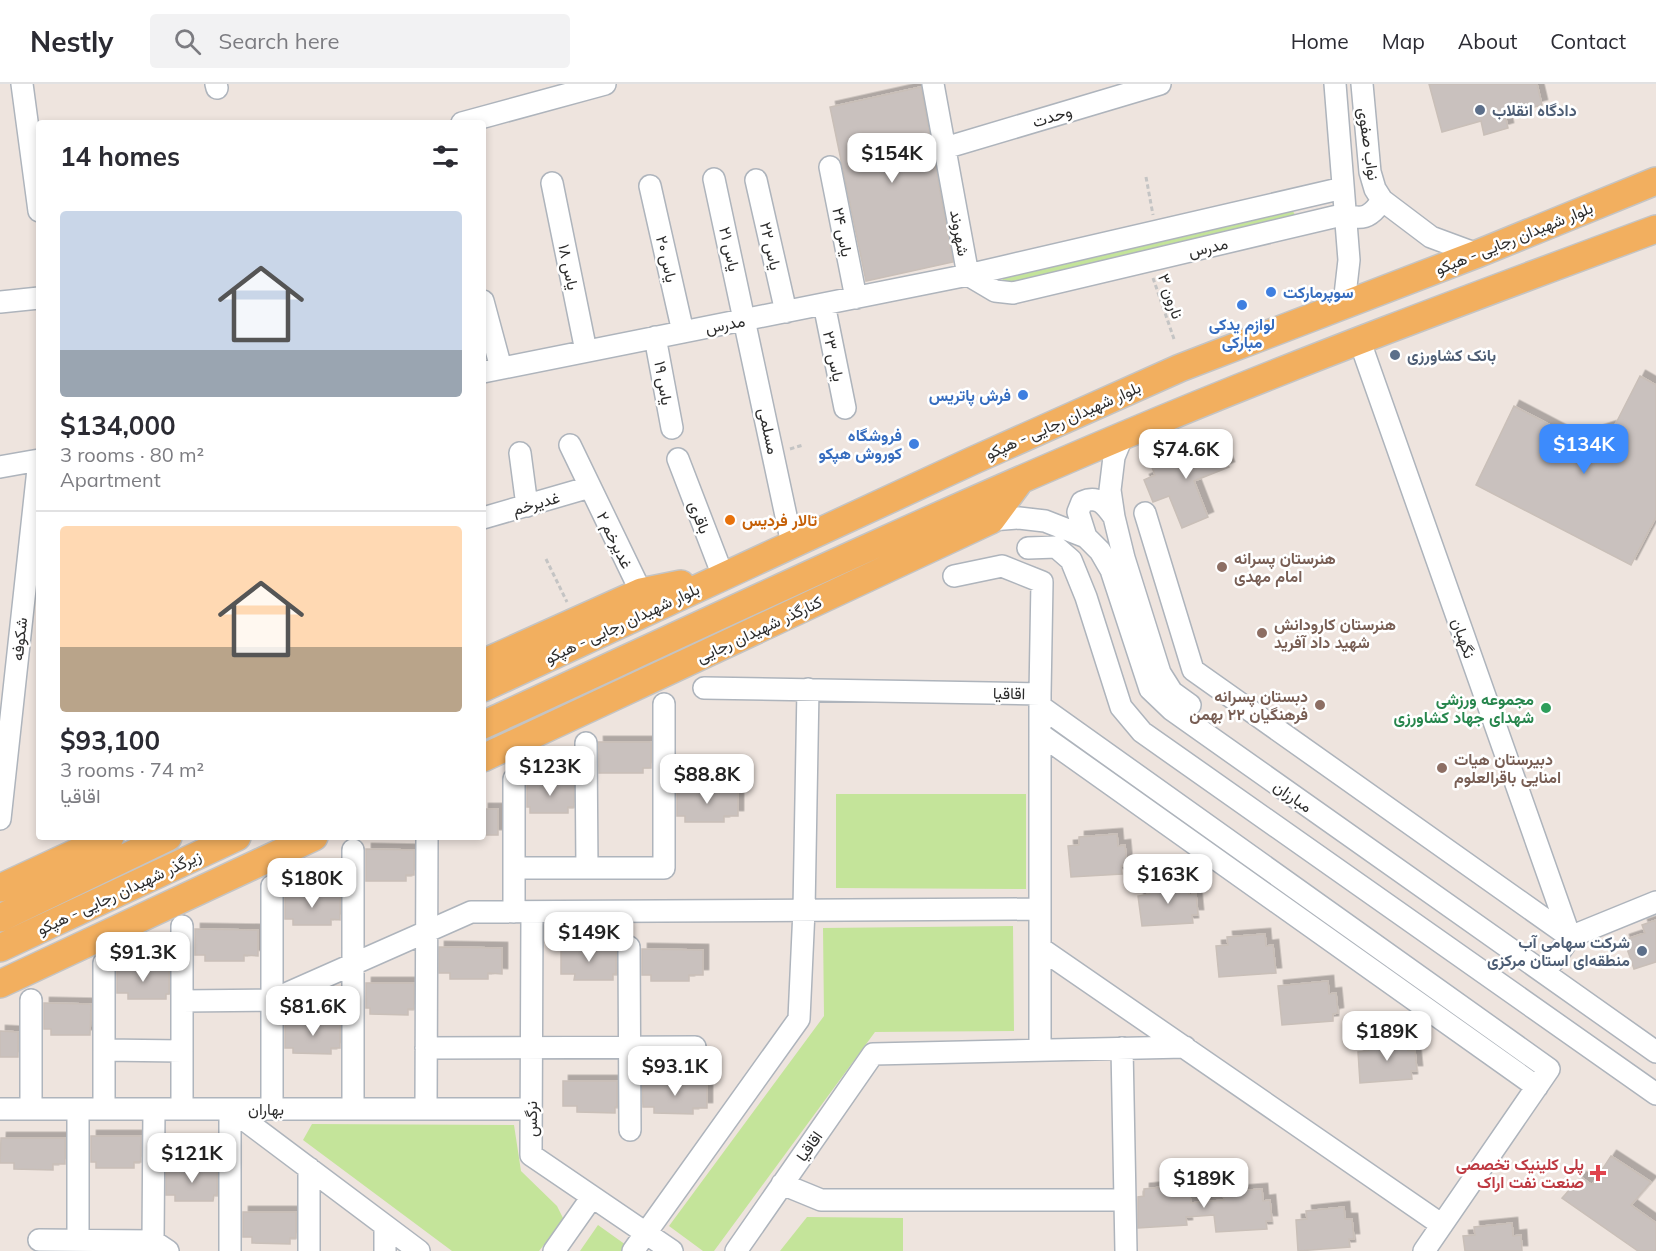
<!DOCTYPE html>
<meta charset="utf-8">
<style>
body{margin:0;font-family:Mulish,Vazirmatn,sans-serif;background:#f2f2f3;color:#2b2b33;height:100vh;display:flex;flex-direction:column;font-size:22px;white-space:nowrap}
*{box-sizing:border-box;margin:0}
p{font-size:20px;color:#7c7c81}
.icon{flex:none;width:33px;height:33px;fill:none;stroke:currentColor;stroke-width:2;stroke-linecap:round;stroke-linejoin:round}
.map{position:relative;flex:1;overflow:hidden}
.sheet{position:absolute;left:36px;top:36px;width:450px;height:720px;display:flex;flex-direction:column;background:#fff;border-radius:6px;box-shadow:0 3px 9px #0003}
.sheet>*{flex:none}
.price{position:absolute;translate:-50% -51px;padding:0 14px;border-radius:12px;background:#fff;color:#222;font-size:20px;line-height:39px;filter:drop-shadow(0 2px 3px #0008)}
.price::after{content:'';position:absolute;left:50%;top:36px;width:18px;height:14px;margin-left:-9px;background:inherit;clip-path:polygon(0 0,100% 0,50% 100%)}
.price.current{background:#3d8bfc;color:#fff}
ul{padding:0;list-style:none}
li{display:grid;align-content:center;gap:12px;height:318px;padding:0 24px}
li+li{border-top:2px solid #e1e1e2}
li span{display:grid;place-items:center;height:186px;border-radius:6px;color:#555}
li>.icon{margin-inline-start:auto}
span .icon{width:108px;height:108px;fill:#fffc;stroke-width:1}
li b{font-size:26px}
h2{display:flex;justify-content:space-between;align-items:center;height:72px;padding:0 24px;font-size:26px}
header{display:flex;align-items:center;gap:36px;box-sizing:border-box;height:84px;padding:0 30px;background:#fff;border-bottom:2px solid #e1e1e2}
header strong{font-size:28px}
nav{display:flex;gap:33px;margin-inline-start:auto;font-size:21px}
.search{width:420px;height:54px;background:#f2f2f3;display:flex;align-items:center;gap:15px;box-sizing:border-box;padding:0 21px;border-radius:6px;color:#7c7c81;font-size:22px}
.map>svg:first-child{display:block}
</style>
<header>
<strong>Nestly</strong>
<div class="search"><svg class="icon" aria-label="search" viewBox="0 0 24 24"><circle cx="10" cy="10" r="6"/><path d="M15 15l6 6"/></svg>Search here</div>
<nav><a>Home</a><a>Map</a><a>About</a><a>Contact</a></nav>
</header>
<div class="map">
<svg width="1656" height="1167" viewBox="0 0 1656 1167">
<defs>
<filter id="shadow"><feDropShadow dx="5.5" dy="-5.5" stdDeviation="0" flood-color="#0004"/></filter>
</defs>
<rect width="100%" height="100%" fill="#eee4de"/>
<!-- green -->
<path fill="#c4e49a" d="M1292 126 1296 132 1005 201 1001 192Z
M836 710H1026V805L836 804Z
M1013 842 1014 947 875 948 714 1167H703L669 1142 824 932 823 844Z
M312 1040 514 1041 521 1087 557 1122 564 1136 539 1167H452L303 1056Z
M807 1133 903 1134V1167H780Z
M598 1141 626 1161 622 1167H580Z"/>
<!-- building -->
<path fill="#c9c1be" stroke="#c9bfb8" stroke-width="1.5" filter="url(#shadow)" d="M1429 0H1537L1542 21 1505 31 1508 44 1484 51 1481 37 1442 48Z
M921 3 953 178 866 197 830 23Z
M1640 292 1656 301V433L1631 481 1476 401 1514 322 1575 354 1615 341Z
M1218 355 1229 383 1194 397 1208 433 1182 444 1169 412 1153 418 1144 396 1155 391 1151 381Z
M598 658H651V684H643V689H599Z
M527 697 574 698V723H568V729H530V723H527Z
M677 706 738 707V732H724V738H685V732H677Z
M483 725H498V751H483Z
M1117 750 1118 762 1125 761 1127 782H1121L1122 790 1071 793 1068 762 1079 761V753Z
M366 765 414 766V791H406V797H366Z
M1187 799 1189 811 1196 810 1198 831H1192L1193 839 1142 842 1138 812 1150 810 1149 802Z
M285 810H340V836L331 835V841H293V835H285Z
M1656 836V878L1634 885 1624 856 1645 849 1642 841Z
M195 845 258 846V872L244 871V877H205V871H195Z
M1265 850 1266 862 1273 861 1276 889 1219 893 1216 862 1228 861 1227 853Z
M439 863 502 864V890L488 889V895H450V889H439Z
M561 864 616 865V890H613V896H574L575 890H561Z
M642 865 703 866V891H689V897H651V891H642Z
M117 883 169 884V910H166V915H128V909H117Z
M1328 897 1329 910 1336 909 1338 929 1333 930V937L1282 941 1278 902Z
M366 899H414V925H408V931L370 930V924H366Z
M44 919 91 920 90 951H51V945H44Z
M285 938H340V964H331V970L293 969V964H285Z
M0 947 18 948V973H0Z
M1406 955 1408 967H1415L1417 987H1411L1412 995 1360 999 1358 968 1369 967 1368 959Z
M563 997H617V1023H615V1029L577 1028V1022H563Z
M642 998H707V1024H693V1030L654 1029V1023H643Z
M91 1052H141V1078H134V1084H96V1078H91Z
M1 1054H65V1080H53V1086L14 1085V1079H0Z
M1611 1072 1651 1098 1631 1121 1656 1139V1167H1638L1562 1114 1581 1093 1592 1101Z
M166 1085H217V1111H214L213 1117H175V1111H166Z
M1182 1101 1183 1113 1190 1112 1191 1119 1224 1116 1223 1108 1262 1105 1263 1117 1270 1116 1272 1137H1266L1267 1145 1216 1148 1214 1131 1186 1133 1187 1141 1138 1144V1113L1144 1112V1105Z
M1344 1123 1345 1135H1352L1354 1155H1349L1350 1163 1298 1167 1296 1136 1307 1135 1306 1127Z
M243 1128H296V1154H290V1160L252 1159V1153H243Z
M1512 1139 1513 1152 1521 1151 1522 1167H1465L1463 1152 1475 1151 1474 1143Z"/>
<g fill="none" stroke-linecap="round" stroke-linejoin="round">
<defs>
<path id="minor" d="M22 0 39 127
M216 0 217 4
M933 0 968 191
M1335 0 1349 176 1344 220
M1362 0 1370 88 1375 105 1382 116 1431 153 1477 170
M462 39 605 0
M945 64 1160 0
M830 83 856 214
M714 95 792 460
M756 96 786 228
M552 99 586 267
M650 102 683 248
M968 191 995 207 1013 209 1346 130C1363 138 1373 131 1382 116
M483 217 501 284
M0 218 39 214
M824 220 845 324
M655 253 672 344
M1359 255 1570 853
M483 288 968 191 1343 104
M1123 351 1114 373 1110 406 1114 433 1124 474 1160 589 1172 608 1190 621
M570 361 641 508
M520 369 527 422
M678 375 723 492
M0 383 39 376
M1145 429 1193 586 1570 853
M483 434 590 403
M991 436 1019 434 1045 437 1086 453 1100 467 1111 486 1150 605 1172 626 1656 968
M1086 453 1078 428 1082 418C1098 411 1105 420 1114 433
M1028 464 1056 463 1071 476 1086 513 1121 623 1142 648 1656 1010
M954 492 1002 482 1042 498 1040 610V966
M704 604 1040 610
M1040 622 1549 985 1424 1167
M1040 650 1537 1003
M586 659 587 784
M0 735 39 376
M514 784H664V620
M514 828V695
M532 828 531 1071 672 1167
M629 863 630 1046
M1040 864 1442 1141
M1551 880 1570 853 1656 818
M182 917 272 916 471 828 1040 825
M426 964 695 963
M1122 964 1126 1167
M104 966 182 967
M0 1025H531
M31 1025V916
M104 1025V879
M182 1025V842
M230 1025 419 1167
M272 1025V802
M353 1025V766
M426 1025 427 753
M782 1100 821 1116H1125
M39 1156 153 1157 168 1167
M78 1156V1025
M153 1157 154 1025
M230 1167V1025
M309 1167V1084
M385 1167V1142
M554 1167 592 1113
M633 1167 799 935 804 826 808 605
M736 1167 873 970 1185 963"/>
<path id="major" d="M483 579 641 508 681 500
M483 604 972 377 1180 284 1477 170 1656 97
M483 641C696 543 909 442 1125 351 1300 277 1478 211 1656 145
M483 674 991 436 1019 398
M0 804 110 753
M0 834 168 753
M0 864 237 753
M0 900 314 753"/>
</defs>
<!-- minor casing -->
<use href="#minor" stroke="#aeb4bc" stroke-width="24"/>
<!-- major casing -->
<use href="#major" stroke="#c4c4c4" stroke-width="30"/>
<!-- path -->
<path stroke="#c4c4c4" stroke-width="3" stroke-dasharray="4.5 3" stroke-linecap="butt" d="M1146 93 1153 131
M1153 194 1174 255
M790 365 803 361
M546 475 567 518"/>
<!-- minor -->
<use href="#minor" stroke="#fff" stroke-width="21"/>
<!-- major -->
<use href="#major" stroke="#f2af5f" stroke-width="27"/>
</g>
<!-- markers -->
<g fill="#5c6f8a" stroke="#fff" stroke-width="2">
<circle cx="1480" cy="26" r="6"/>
<circle cx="1395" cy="271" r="6"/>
<circle cx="1642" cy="867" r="6"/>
</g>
<g fill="#3f7fe0" stroke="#fff" stroke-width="2">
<circle cx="1271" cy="208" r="6"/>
<circle cx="1242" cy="221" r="6"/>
<circle cx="1023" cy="311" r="6"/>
<circle cx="914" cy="360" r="6"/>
</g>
<circle fill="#e8710a" stroke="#fff" stroke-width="2" cx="730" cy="436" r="6"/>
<g fill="#8d6e63" stroke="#fff" stroke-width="2">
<circle cx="1222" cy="483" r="6"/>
<circle cx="1262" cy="549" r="6"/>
<circle cx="1320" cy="621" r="6"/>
<circle cx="1442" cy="684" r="6"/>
</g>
<circle fill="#2e9e5b" stroke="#fff" stroke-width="2" cx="1546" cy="624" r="6"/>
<path fill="#e0444e" stroke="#fff" stroke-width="2" d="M1595 1080h6v6h6v6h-6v6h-6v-6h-6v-6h6z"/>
<g text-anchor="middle" stroke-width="5" stroke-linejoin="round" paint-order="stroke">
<!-- service labels -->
<g font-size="16" font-weight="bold" fill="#4e5e75" stroke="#fff" text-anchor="start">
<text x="1492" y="32">دادگاه انقلاب</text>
<text x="1407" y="277">بانک کشاورزی</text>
<text x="1630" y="864" text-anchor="end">شرکت سهامی آب<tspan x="1630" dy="18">منطقه‌ای استان مرکزی</tspan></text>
</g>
<!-- street labels -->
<g font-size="16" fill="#2c2c2c" stroke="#fff">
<text transform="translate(1052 32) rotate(-17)" y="6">وحدت</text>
<text transform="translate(1369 60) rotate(82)" y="6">نواب صفوی</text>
<text transform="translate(843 148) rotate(79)" y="6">یاس ۲۴</text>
<text transform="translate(960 149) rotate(80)" y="6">شهروند</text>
<text transform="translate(1514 154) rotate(-22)" y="6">بلوار شهیدان رجایی - هپکو</text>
<text transform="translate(771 162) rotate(77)" y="6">یاس ۲۲</text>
<text transform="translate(1208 163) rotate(-13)" y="6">مدرس</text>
<text transform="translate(730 165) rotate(77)" y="6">یاس ۲۱</text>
<text transform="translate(667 175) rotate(77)" y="6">یاس ۲۰</text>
<text transform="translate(569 183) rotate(78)" y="6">یاس ۱۸</text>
<text transform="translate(1171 212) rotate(71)" y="6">نارون ۳</text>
<text transform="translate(725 240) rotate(-11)" y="6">مدرس</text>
<text transform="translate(834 272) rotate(78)" y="6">یاس ۲۳</text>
<text transform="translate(664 299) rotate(80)" y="6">یاس ۱۹</text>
<text transform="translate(1063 336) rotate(-24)" y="6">بلوار شهیدان رجایی - هپکو</text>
<text transform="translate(769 347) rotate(78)" y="6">مسلمی</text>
<text transform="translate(536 419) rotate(-16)" y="6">غدیرخم</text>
<text transform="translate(700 433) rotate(69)" y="6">باقری</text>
<text transform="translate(615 456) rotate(64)" y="6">غدیرخم ۲</text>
<text transform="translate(622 539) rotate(-25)" y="6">بلوار شهیدان رجایی - هپکو</text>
<text transform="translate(759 545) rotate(-25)" y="6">کنارگذر شهیدان رجایی</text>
<text transform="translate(1464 554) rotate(71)" y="6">نگهبان</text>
<text transform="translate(19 555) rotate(-84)" y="6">شکوفه</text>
<text transform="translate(1009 609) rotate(1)" y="6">اقاقیا</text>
<text transform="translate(1293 712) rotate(35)" y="6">مبارزان</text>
<text transform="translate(119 808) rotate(-25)" y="6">زیرگذر شهیدان رجایی - هپکو</text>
<text x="266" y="1031">بهاران</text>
<text transform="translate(531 1035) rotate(-90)" y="6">نرگس</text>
<text transform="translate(809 1062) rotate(-55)" y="6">اقاقیا</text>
</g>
<!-- shop labels -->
<g font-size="16" font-weight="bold" fill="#366cbe" stroke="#fff" text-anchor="end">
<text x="1283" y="214" text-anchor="start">سوپرمارکت</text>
<text x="1242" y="246" text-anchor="middle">لوازم یدکی<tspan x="1242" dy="18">مبارکی</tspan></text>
<text x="1011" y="317">فرش پاتریس</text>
<text x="902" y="357">فروشگاه<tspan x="902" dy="18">کوروش هپکو</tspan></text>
</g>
<!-- food labels -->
<g font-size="16" font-weight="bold" fill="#c56008" stroke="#fff" text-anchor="start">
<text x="742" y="442">تالار فردیس</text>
</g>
<!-- education labels -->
<g font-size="16" font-weight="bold" fill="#785e54" stroke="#fff" text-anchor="start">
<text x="1234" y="480">هنرستان پسرانه<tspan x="1234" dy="18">امام مهدی</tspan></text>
<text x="1274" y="546">هنرستان کارودانش<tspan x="1274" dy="18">شهید داد آفرید</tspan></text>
<text x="1308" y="618" text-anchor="end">دبستان پسرانه<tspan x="1308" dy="18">فرهنگیان ۲۲ بهمن</tspan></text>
<text x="1454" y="681">دبیرستان هیات<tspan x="1454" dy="18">امنایی باقرالعلوم</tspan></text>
</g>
<!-- leisure labels -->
<g font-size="16" font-weight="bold" fill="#27864d" stroke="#fff" text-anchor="end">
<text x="1534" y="621">مجموعه ورزشی<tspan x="1534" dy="18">شهدای جهاد کشاورزی</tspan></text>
</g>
<!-- health labels -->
<g font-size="16" font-weight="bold" fill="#be3a42" stroke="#fff" text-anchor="end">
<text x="1584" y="1086">پلی کلینیک تخصصی<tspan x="1584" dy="18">صنعت نفت اراک</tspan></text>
</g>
</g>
</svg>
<b class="price" style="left:892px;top:100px">$154K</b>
<b class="price current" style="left:1584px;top:391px">$134K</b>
<b class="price" style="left:1186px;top:396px">$74.6K</b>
<b class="price" style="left:550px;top:713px">$123K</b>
<b class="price" style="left:707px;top:721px">$88.8K</b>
<b class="price" style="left:1168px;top:821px">$163K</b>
<b class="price" style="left:312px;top:825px">$180K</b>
<b class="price" style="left:589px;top:879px">$149K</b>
<b class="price" style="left:143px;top:899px">$91.3K</b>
<b class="price" style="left:313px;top:953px">$81.6K</b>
<b class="price" style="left:1387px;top:978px">$189K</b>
<b class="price" style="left:675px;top:1013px">$93.1K</b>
<b class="price" style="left:192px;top:1100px">$121K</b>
<b class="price" style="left:1204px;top:1125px">$189K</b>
<section class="sheet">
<h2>14 homes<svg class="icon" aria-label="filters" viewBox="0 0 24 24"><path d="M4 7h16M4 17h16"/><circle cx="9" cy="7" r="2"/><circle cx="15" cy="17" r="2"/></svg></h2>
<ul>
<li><span style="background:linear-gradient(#c9d6e8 75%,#9aa5b1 0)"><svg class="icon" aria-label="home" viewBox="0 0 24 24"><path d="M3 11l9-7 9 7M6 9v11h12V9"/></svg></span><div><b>$134,000</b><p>3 rooms · 80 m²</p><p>Apartment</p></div></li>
<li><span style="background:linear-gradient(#ffd9b3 65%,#b9a48a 0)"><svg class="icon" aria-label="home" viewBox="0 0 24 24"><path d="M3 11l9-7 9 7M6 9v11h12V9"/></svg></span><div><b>$93,100</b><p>3 rooms · 74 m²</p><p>اقاقیا</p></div></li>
</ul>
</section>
</div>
